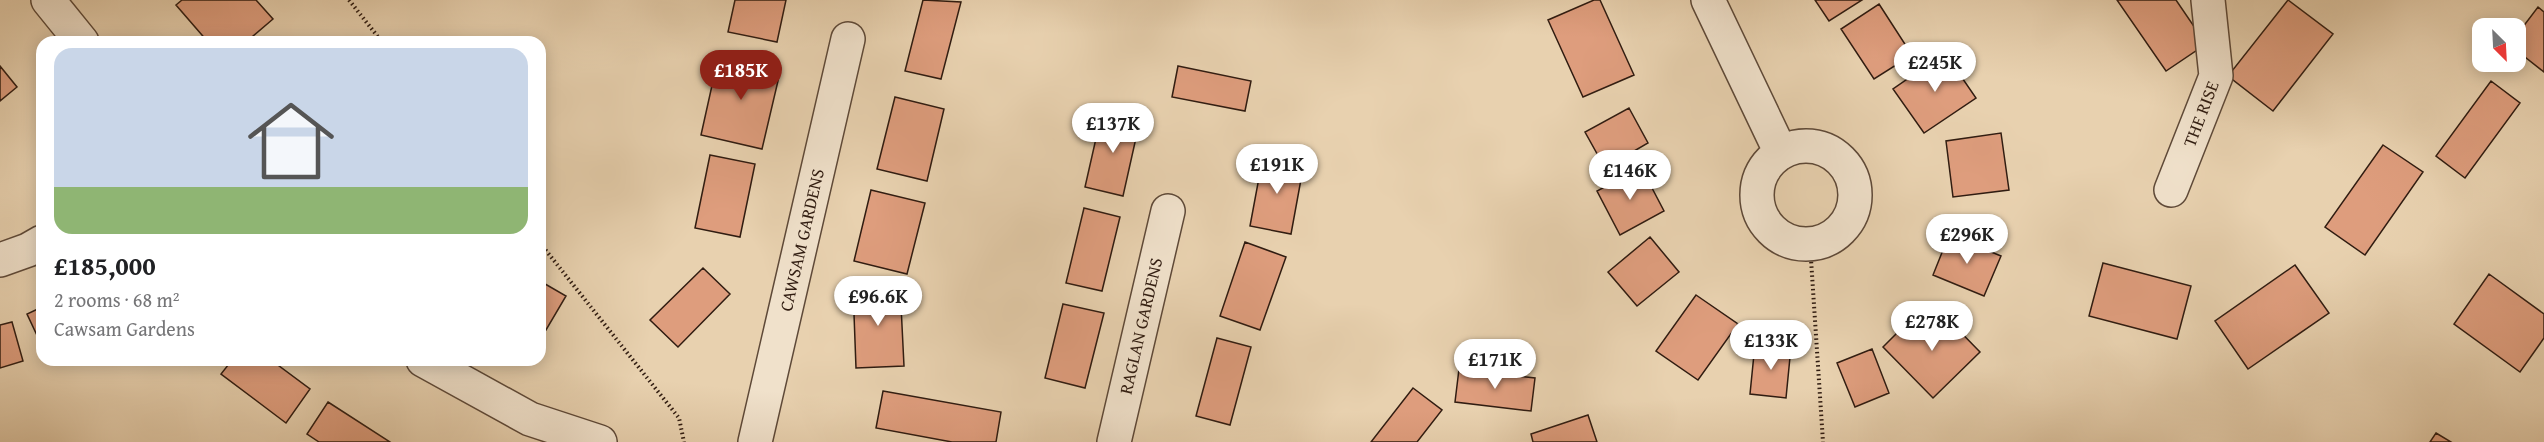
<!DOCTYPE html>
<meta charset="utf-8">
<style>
body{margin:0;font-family:"Gentium Book Plus",serif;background:#f2f2f2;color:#202124;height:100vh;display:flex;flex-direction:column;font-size:22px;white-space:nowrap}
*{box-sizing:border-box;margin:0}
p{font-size:20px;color:#757577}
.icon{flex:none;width:33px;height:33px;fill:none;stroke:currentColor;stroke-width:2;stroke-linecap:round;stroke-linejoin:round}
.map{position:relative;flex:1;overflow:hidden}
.panel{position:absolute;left:36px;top:36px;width:510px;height:330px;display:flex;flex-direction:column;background:#fff;border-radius:18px;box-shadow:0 3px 15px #0003}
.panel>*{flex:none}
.needle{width:39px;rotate:156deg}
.tools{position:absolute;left:2472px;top:18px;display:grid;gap:12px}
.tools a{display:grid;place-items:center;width:54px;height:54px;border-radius:12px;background:#fff;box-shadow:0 3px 15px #0003;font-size:30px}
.price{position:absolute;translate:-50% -51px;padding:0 14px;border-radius:21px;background:#fff;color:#222;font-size:20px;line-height:39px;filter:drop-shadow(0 2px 3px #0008)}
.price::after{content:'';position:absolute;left:50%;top:36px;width:18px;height:14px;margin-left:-9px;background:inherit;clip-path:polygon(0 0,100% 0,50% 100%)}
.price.current{background:#8f2418;color:#fff}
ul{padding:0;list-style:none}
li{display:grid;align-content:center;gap:12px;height:318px;padding:0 18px}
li+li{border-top:2px solid #e0e0e0}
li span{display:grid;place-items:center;height:186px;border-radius:18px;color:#555}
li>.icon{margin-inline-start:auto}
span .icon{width:108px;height:108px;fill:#fffc;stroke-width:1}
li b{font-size:26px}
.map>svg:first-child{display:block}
</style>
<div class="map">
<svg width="2544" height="442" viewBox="0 0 2544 442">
<rect width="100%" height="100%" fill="#e8d1af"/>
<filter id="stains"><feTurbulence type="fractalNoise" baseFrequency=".00333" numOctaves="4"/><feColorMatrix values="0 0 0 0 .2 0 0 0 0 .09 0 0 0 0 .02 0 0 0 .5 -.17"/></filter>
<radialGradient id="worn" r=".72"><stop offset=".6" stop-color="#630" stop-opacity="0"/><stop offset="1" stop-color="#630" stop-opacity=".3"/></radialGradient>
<!-- building -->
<path fill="#de9d7d" stroke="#301c11" stroke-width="1.5" d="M182 0H256L273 19 246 42H208L176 5Z
M735 0H786L777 42 728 32Z
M923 0 961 2 941 79 905 71Z
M1594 0H1600L1634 75 1583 97 1548 20Z
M1815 0H1862L1829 21Z
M2117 0H2176L2206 44 2166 71Z
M2288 0 2333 34 2273 111 2228 76Z
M1879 4 1912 55 1874 79 1841 29Z
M2538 7 2544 12V72L2516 50V36Z
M1945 53 1976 98 1924 133 1893 89Z
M719 54 781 68 762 149 701 135Z
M0 66 17 87 0 101Z
M1178 66 1251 81 1245 111 1172 97Z
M2491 81 2520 103 2465 178 2436 156Z
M895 97 944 109 927 181 877 169Z
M1629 108 1648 143 1605 168 1585 132Z
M1102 112 1140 120 1123 196 1085 187Z
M2001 133 2009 190 1953 197 1946 141Z
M2383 145 2423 172 2365 255 2325 227Z
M710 155 755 164 740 237 695 228Z
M1263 156 1304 163 1291 234 1250 226Z
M1641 167 1664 211 1620 235 1597 191Z
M871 190 925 203 907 274 854 261Z
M1084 208 1120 217 1102 291 1066 283Z
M1949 235 2001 256 1984 296 1933 275Z
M1650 237 1679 272 1637 306 1608 272Z
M1245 242 1286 257 1260 330 1220 316Z
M2103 263 2191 286 2177 339 2089 316Z
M2295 265 2329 313 2248 369 2215 321Z
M703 268 730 294 678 347 650 320Z
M2489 274 2544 314V338L2520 372 2454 324Z
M540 281 566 296 546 330 540 327Z
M900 285 904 366 856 368 853 287Z
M1696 295 1738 324 1698 380 1656 351Z
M1063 304 1104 313 1085 388 1045 378Z
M42 307V346L27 314Z
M1936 307 1980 352 1933 398 1883 347 1904 326 1910 332Z
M12 322 23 361 0 368V325Z
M1217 338 1251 347 1230 425 1196 416Z
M1755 344 1791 347 1786 398 1750 394Z
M1872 349 1889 393 1855 407 1837 363Z
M232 360H271L310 389 286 423 221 374Z
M1459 369 1535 378 1531 411 1455 402Z
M1413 388 1442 410 1417 442H1371Z
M883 391 1001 412 996 442H952L876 428Z
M328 402 390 442H319L307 434Z
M1588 415 1597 442H1533L1531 434Z
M2436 433 2451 442H2430Z"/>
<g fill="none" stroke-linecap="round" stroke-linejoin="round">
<defs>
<path id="street" d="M48 0 82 42
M1708 0 1781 153
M1757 195a49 49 0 1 1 98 0a49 49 0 1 1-98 0Z
M2171 190 2216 76 2208 0
M0 260 28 250 42 242
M423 360 530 419 600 442
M755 442 848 39
M1114 442 1168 211"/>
</defs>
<!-- street casing -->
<use href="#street" stroke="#5e4938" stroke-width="36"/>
<!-- path -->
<path stroke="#301c11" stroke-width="4" stroke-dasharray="1.5 3" stroke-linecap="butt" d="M349 0 382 42
M540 243 679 418 684 442
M1810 244 1823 442"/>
<!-- street -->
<use href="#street" stroke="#f0e1cb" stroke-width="33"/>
</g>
<g text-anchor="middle" stroke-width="4.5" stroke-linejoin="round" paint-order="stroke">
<!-- street labels -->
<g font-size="18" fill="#301c11" stroke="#f0e1cb">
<text transform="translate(2201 114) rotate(-69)" y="6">THE RISE</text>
<text transform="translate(802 240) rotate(-77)" y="6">CAWSAM GARDENS</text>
<text transform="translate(1141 326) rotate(-77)" y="6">RAGLAN GARDENS</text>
</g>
</g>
<rect width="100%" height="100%" filter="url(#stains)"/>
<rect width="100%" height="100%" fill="url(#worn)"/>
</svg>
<div class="tools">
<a><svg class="needle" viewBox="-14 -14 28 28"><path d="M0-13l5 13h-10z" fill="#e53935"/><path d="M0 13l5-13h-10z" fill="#757577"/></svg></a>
</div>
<b class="price" style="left:1935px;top:93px">£245K</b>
<b class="price current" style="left:741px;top:101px">£185K</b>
<b class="price" style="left:1113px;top:154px">£137K</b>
<b class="price" style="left:1277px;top:195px">£191K</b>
<b class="price" style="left:1630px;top:201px">£146K</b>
<b class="price" style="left:1967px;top:265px">£296K</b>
<b class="price" style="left:878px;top:327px">£96.6K</b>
<b class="price" style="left:1932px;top:352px">£278K</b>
<b class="price" style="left:1771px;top:371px">£133K</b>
<b class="price" style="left:1495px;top:390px">£171K</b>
<section class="panel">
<ul>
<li><span style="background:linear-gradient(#c9d6e8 75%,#8fb573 0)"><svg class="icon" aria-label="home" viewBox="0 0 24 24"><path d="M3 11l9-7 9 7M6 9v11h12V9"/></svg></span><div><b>£185,000</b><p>2 rooms · 68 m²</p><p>Cawsam Gardens</p></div></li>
</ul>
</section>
</div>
